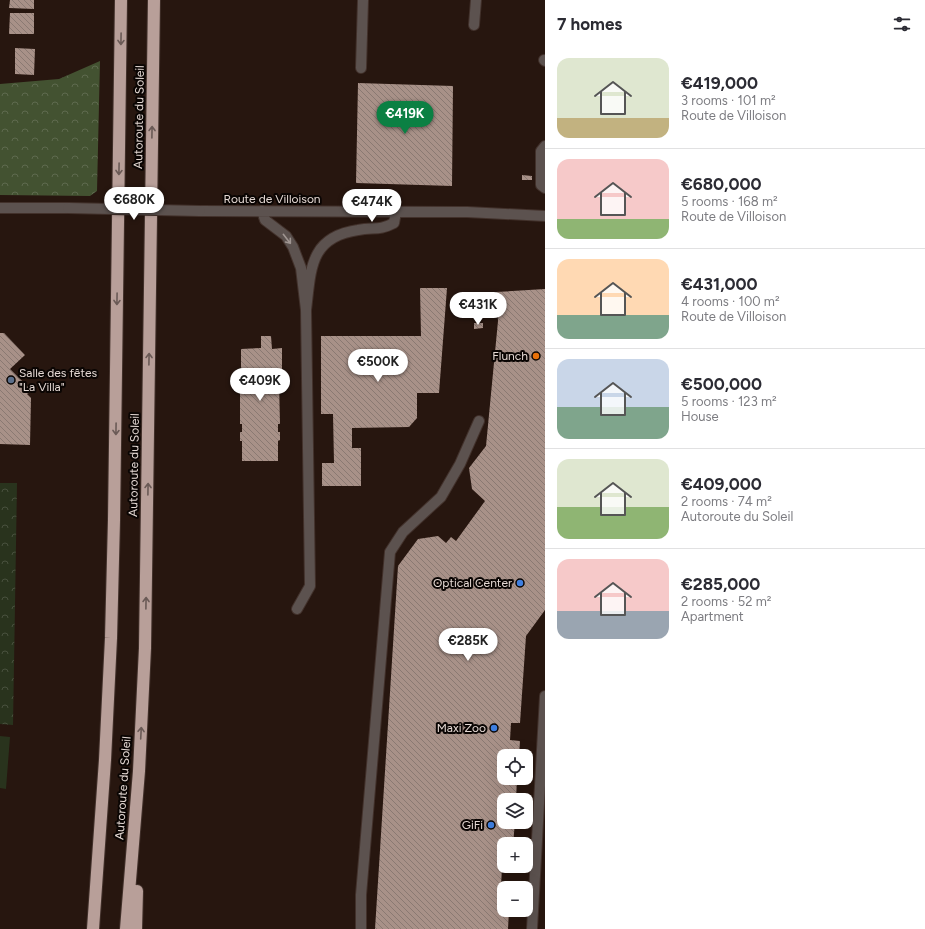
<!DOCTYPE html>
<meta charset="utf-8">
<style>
body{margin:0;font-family:Figtree,sans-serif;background:#f2f2f3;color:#2b2b33;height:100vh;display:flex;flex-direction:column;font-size:15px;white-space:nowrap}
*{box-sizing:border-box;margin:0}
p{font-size:13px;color:#7c7c81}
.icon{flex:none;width:22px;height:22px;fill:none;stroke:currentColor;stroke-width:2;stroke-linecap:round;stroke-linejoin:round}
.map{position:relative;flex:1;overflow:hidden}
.side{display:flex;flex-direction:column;background:#fff;width:380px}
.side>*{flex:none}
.tools{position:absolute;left:497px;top:749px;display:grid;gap:8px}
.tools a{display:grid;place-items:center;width:36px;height:36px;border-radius:8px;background:#fff;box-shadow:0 4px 16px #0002;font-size:20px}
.price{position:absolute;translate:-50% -34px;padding:0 9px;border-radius:14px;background:#fff;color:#222;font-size:13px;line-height:26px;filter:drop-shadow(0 1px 2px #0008)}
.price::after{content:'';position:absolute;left:50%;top:24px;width:12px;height:9px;margin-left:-6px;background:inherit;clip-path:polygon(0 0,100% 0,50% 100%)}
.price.on{background:#0b8043;color:#fff}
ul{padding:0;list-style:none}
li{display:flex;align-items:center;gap:12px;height:100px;padding:0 12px}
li+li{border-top:1px solid #e1e1e2}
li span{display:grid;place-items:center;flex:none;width:112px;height:80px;border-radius:12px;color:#555}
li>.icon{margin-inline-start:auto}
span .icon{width:48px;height:48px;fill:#fffc;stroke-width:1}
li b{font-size:17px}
h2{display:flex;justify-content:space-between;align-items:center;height:48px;padding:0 12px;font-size:17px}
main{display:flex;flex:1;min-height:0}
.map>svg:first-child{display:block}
</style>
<main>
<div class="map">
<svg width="545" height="929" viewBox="0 0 545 929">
<defs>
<pattern id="forest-crowns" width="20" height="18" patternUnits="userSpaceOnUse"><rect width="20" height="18" fill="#435231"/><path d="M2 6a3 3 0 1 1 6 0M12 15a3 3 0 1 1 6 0" fill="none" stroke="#5e6a4e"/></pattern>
<pattern id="park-crowns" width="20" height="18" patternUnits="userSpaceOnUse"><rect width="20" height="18" fill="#29331d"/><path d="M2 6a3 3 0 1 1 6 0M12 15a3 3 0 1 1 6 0" fill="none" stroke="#48503d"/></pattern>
<pattern id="building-back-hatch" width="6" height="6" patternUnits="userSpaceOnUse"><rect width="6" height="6" fill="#a89188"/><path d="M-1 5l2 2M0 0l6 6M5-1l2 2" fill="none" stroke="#8a7972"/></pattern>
</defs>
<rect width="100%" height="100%" fill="#27160f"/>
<!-- forest -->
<path fill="url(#forest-crowns)" d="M100 61 97 191 90 196 0 195V84L59 79Z"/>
<!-- park -->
<path fill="url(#park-crowns)" d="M0 483H17L13 725 0 724Z"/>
<!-- garden -->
<path fill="#29331d" d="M0 736 10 737 6 789 0 788Z"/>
<!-- building -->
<path fill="url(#building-back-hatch)" d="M10 0H34V9L9 8Z
M10 13H34V34H9Z
M15 48 35 49 34 75 15 74Z
M358 83 453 86 452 186 356 183Z
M522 175 532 176V180H522Z
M420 288H447L439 393H417V418L409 427 352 428V448H361V486H322V463H334L333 414H321V336H421Z
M545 289V610L526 636 520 723H511L510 740 520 741 519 756H504V778H517L516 800H504V822H515L513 844H504V866H512V868L502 867 501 887 504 888V910H509L508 929H375L398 566 418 539 438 536 446 543 451 537 456 541 485 501 472 489 469 468 486 446 498 321 496 292Z
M474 323H483V328L474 329Z
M0 333H4L25 355 10 369 32 391 27 394 31 398 30 445 0 444Z
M261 336H271L272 349 282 348V369L277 370V381H279L280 424H278V432H280V440L278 441V461H242V441H240V432H242V424H240V390H241V349L261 348Z"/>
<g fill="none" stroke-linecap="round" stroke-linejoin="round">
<defs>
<path id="minor" d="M474 25 476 0
M544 60 545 61
M361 68 363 0
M545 146 541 151V185L545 188
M0 208H68
M200 211 467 212 545 216
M262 211 265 220 286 236 293 247 301 268 306 310C311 270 309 237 358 230 374 227 379 231 394 223L396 212
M297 609 310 586 306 310
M361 929V895L390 552 403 532 441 497 460 464 479 421
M532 929 545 696"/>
<path id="highway" d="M93 929 105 760 111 638 114 520 121 0
M126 929 139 771 145 648 154 0
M136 929 137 891"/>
</defs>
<!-- minor casing -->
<use href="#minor" stroke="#42312b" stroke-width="12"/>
<!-- highway casing -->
<use href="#highway" stroke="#42312b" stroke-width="14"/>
<!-- minor -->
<use href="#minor" stroke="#5c524f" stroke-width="10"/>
<!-- highway -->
<use href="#highway" stroke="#b89f99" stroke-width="12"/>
<defs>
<path id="minor-bridge" d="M68 208 200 211"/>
</defs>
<!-- minor-bridge casing -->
<use href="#minor-bridge" stroke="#42312b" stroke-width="12" stroke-linecap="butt"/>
<!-- minor-bridge -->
<use href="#minor-bridge" stroke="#5c524f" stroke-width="10"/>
</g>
<!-- one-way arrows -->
<defs><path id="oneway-shaft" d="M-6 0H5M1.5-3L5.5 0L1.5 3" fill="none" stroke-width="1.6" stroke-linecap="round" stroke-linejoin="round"/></defs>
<g stroke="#6a5a56">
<use href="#oneway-shaft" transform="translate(121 39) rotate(91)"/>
<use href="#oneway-shaft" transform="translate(152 132) rotate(-89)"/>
<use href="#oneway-shaft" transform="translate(119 169) rotate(91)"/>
<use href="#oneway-shaft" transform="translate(117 299) rotate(91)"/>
<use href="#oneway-shaft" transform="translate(149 359) rotate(-89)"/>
<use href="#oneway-shaft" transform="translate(116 429) rotate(91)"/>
<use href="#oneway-shaft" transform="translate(148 489) rotate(-89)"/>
<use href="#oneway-shaft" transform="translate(146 603) rotate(-89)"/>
<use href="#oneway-shaft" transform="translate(141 733) rotate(-87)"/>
</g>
<use stroke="#a09692" href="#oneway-shaft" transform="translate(287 239) rotate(52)"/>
<!-- markers -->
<circle fill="#e8710a" stroke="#0a0503" stroke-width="1.5" cx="536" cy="356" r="4"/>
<circle fill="#5c6f8a" stroke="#0a0503" stroke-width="1.5" cx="11" cy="380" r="4"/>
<g fill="#3f7fe0" stroke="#0a0503" stroke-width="1.5">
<circle cx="520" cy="583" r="4"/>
<circle cx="494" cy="728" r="4"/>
<circle cx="491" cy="825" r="4"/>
</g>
<g text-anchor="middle" stroke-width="4" stroke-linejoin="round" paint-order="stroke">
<!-- street labels -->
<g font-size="12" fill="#e5d9d4" stroke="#0a0503">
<text transform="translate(139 117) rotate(-89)" y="4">Autoroute du Soleil</text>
<text x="272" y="203">Route de Villoison</text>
<text transform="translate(134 465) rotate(-89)" y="4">Autoroute du Soleil</text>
<text transform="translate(123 788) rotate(-86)" y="4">Autoroute du Soleil</text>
</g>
<!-- poi labels -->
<g font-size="12" fill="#e5d9d4" stroke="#0a0503" text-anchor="end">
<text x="528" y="360">Flunch</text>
<text x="19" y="377" text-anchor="start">Salle des fêtes<tspan x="19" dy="14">"La Villa"</tspan></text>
<text x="512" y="587">Optical Center</text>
<text x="486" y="732">Maxi Zoo</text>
<text x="483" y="829">GiFi</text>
</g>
</g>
</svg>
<div class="tools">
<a><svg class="icon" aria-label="locate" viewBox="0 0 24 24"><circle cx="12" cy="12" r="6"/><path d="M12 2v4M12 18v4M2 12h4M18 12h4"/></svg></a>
<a><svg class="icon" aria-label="layers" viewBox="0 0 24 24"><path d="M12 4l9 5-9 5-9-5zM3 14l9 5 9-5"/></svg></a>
<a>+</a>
<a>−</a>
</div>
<b class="price on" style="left:405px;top:135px">€419K</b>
<b class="price" style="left:134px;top:221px">€680K</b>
<b class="price" style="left:372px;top:223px">€474K</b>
<b class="price" style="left:478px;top:326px">€431K</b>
<b class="price" style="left:378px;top:383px">€500K</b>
<b class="price" style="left:260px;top:402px">€409K</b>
<b class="price" style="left:468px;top:662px">€285K</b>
</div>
<section class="side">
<h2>7 homes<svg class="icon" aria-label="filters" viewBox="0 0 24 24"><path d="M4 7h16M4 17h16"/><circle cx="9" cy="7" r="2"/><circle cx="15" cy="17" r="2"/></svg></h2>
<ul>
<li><span style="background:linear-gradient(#dfe7d0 75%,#c2b280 0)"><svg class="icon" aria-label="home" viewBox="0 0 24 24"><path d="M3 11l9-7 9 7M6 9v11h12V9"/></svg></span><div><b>€419,000</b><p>3 rooms · 101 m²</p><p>Route de Villoison</p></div></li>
<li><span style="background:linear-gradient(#f6c9c9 75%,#8fb573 0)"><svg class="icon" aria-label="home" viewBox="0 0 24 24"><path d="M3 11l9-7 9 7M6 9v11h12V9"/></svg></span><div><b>€680,000</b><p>5 rooms · 168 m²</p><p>Route de Villoison</p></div></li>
<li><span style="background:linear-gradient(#ffd9b3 70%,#7fa58c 0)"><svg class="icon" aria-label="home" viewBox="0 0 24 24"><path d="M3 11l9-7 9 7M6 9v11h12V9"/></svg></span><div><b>€431,000</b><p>4 rooms · 100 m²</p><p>Route de Villoison</p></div></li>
<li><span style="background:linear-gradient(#c9d6e8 60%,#7fa58c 0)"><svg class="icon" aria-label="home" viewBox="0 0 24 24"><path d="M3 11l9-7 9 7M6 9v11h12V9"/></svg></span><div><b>€500,000</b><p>5 rooms · 123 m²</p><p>House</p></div></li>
<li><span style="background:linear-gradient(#dfe7d0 60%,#8fb573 0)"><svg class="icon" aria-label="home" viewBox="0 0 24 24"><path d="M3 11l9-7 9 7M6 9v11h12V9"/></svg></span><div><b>€409,000</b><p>2 rooms · 74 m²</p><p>Autoroute du Soleil</p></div></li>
<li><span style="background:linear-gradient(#f6c9c9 65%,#9aa5b1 0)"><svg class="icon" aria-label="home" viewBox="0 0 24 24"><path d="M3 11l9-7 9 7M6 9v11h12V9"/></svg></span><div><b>€285,000</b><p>2 rooms · 52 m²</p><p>Apartment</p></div></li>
</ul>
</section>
</main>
